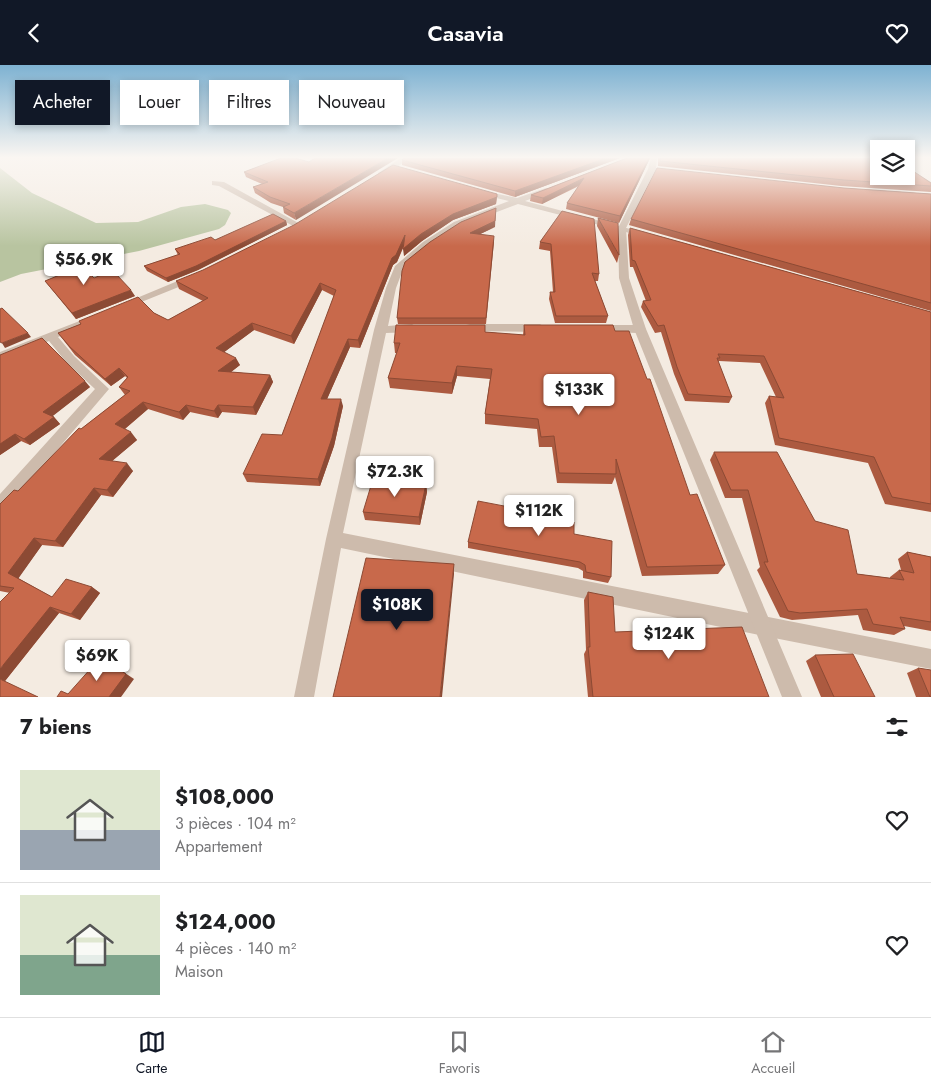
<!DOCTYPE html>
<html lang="fr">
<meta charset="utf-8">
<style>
body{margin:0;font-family:Jost,sans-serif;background:#f6f6f6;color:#202124;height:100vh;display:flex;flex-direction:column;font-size:19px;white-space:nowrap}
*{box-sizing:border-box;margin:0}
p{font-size:16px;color:#757577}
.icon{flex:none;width:28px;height:28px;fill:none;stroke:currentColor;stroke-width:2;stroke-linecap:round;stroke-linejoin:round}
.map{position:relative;height:632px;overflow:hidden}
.details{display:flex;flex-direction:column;background:#fff;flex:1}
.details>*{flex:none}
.hud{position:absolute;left:15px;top:15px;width:500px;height:45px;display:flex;gap:10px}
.tools{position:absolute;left:870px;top:75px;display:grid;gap:10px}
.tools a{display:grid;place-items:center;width:45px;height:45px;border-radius:0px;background:#fff;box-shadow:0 2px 8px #0003;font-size:25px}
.price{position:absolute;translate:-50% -42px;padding:0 11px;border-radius:5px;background:#fff;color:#222;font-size:16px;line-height:32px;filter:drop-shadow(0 1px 2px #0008)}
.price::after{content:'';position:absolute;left:50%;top:30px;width:15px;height:11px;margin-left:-8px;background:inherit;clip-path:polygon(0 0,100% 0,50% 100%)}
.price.active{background:#111827;color:#fff}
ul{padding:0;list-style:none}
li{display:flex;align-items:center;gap:15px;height:125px;padding:0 20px}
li+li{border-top:1px solid #e0e0e0}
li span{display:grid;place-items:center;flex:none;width:140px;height:100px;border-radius:0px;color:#555}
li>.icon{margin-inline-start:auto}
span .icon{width:60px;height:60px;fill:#fffc;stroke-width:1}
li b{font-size:21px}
h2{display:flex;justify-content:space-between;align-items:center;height:60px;padding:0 20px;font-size:21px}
.chip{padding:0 18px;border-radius:0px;background:#fff;box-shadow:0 2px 8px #0003;font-size:18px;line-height:45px}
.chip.active{background:#111827;color:#fff}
header{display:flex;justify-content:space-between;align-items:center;height:65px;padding:0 20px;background:#111827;color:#fff;font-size:22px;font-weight:600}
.dock{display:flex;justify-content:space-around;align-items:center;height:70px;border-top:1px solid #e0e0e0;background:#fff;font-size:14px;color:#757577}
.dock a{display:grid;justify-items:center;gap:2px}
.dock .active{color:#111827}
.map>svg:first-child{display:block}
</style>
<header><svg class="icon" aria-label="back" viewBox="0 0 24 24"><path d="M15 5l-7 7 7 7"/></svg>Casavia<svg class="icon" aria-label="heart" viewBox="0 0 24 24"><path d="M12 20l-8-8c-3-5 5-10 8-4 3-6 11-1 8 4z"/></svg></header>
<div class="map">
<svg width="931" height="632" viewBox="0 0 931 632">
<rect width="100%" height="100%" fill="#f4ebe1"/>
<!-- green -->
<path fill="#b8c4a0" d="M0 103 32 128 96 158 138 157 181 142 205 139 228 145 231 148 225 160 219 164 139 186 21 209 0 217Z"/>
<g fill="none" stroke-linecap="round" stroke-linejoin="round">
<!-- service -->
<path fill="#cdbbac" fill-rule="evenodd" d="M212 116 224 117 302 160 295 162 219 121 212 120Z"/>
<!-- minor -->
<path fill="#cdbbac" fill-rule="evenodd" d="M401 93H409L384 112H378V108Z
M906 102 931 117V122L906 107Z
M546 123H549V127L525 136 649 169 645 172 518 139 460 161 429 181 404 202 396 223 388 261 412 259 418 263 412 267 386 268 343 468 931 584V604L764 571 341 483 314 632H294L326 474 374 265 386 223 395 201 423 177 454 157 509 136 479 129V125L517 133Z
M192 210 197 213 196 215 129 242H121L120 240Z
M95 250 99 251 100 253 99 255 58 272 74 291 109 324 6 445 0 447V429L95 324 66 297 49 276 0 296V287Z
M470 259H540L546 263 540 267 466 266 464 263 466 260Z
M597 260H640L646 264 640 268 593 267 591 264Z"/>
<!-- tertiary -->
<path fill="#cdbbac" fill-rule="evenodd" d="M651 93H657L656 104 626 163 629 213 646 264 802 632H782L634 264 619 213 618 163 648 104Z"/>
</g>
<!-- wall -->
<path fill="#ac5a40" d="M281 93 296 155 284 148 283 142 271 138 255 128 253 122 262 119 246 112 244 107Z
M620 93 515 132 402 100V95Z
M627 93H650L619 158 566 144 567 138 579 121 542 139 530 136 531 130Z
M658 93H879V111L931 118V127L841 121 658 101Z
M844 123 931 129V246L629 160 631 154Z
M497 129 496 139 453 155 422 176 404 191V181L397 197 393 200 360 283 350 282 327 334 343 341 334 381 320 421 247 417 243 409 282 370 334 231 322 225 294 279 254 265 224 287 240 300 231 307 270 310 273 317 256 350 222 347 218 353 190 347 183 355 148 344 125 364 137 375 112 396 133 406 113 432 101 430 63 482 42 480 18 513 52 532 92 522 100 528 80 555 59 548 5 616 0 632 10 528 0 526V439L18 426 81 364 125 330 119 322 127 313 125 311 111 321 75 290 58 268 81 259 79 256 154 248 168 255 203 236 179 224 176 216Z
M562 146 599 209 598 216H595L608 251 606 258H555L549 234 550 227H553L550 186 539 184 540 177Z
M598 153 619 190 617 198 597 161Z
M286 156 287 160 198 205 168 217 147 206 144 201 178 190 175 184 215 175Z
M495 162 480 169 494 177 486 259H398L397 253 405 197Z
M630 163 931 247V447L885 439 868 398 775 380 765 338 769 331 776 332 760 298 719 296 718 297 732 332 729 338 685 336 674 309 661 267 655 268 641 242 643 236H646L633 202H630L628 170Z
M55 201 94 213 135 231 76 254 45 216 61 210Z
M524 260 615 266 690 430 725 500 718 509 642 511 615 412 612 419 557 418 552 382H539L537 364 485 359V349L490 314 457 311 452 329 390 323 388 313 397 288H395L394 278 485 267 523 270Z
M0 290 90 322 52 351 54 352 60 359 30 380 21 376 0 390Z
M714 387 815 456 857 509 890 513V512L899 505H901L898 494 907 487 931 492V566L904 561 905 564 894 570 863 565 858 550 792 555 780 552 757 505 760 502 742 433H725L710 395Z
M426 419 427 427 420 460 365 455 363 447Z
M550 454 574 469 611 512 608 518 583 513V506L578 503 468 483V477Z
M588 527 615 567 769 632H588L584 589 586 585 584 535Z
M815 590 875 632H821L806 596Z
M918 603 931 632H916L907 608Z"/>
<!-- shaded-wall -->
<path fill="#8c4a34" d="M388 93H398L296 155 294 148Z
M606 93H620L515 132V126Z
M649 93H650L619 158 620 151Z
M584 113 583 118 542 139 543 133Z
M497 132 496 139 453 155 422 176 404 191 403 184 421 169 453 149Z
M496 143 495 162 470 174V168Z
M286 156 287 160 198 205 168 217 166 213Z
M405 170V177L397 197 393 200 360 283 358 275 392 193Z
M320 218 322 225 294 279 291 271Z
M131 225 135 231 76 254 72 248Z
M252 258 254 265 219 291 216 283Z
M28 268 31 272 5 283 2 278Z
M348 274 350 282 324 341 321 334Z
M236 293 240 300 222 314 218 306Z
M457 301V311L452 329V318Z
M119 303 125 311 111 321 105 314Z
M270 310 273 317 256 350 253 342Z
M85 316 90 322 49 354 43 347Z
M341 334 343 341 334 381 320 421 318 414Z
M143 337 148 344 121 367 115 359Z
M186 340 190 347 183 355 179 347Z
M218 340 222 347 218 353 214 346Z
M54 352 60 359 30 380 24 374Z
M131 367 137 375 105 402 99 394Z
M15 369 21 376 0 390V379Z
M127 398 133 406 113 432 107 425Z
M426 419 427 427 420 460 419 452Z
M94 423 101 430 63 482 55 476Z
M34 473 42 480 18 514 8 508Z
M454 499V509L442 632H440Z
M92 522 100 528 80 555 71 549Z
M50 542 59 548 5 616 0 614V604Z
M101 592 134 614 121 632H109Z"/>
<!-- building -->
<path fill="#c8694b" stroke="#8c4a34" d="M281 93H295L309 97 315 93H388L294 148 283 142 290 139 270 132 253 122 268 117 244 107Z
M404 93H606L515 126 402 95Z
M627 93H649L620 151 567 138 584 113 543 133 531 130Z
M660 93H879V111H906V106H913L931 118V121L844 115 660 96Z
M393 100 497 129V132L453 149 421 169 403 184 405 170 396 190 392 193 358 275 348 274 321 334H341L332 373 318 414 243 409 262 369 282 370 336 225 320 218 291 271 252 258 216 283 236 293 218 306 270 310 253 342 218 340 214 346 186 340 179 347 143 337 115 359 131 367 99 394 127 398 107 425 94 423 55 476 34 473 8 508 52 532 66 514 92 522 71 549 50 542 0 604V537L14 523 0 521V439L14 425 18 426 79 363 81 364 130 326 119 322 128 312 119 303 105 314 70 282 58 268 81 259 79 256 138 232 154 248 168 255 208 233 176 216 203 205 294 160Z
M657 103 844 123 931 129V238L631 154Z
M496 143 495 156 470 168 494 171 486 253H397L402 206 405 197 430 177 461 157Z
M562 146 594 154 599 209 592 208 608 251H556L550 227H555L551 179 540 177Z
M273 149 286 156 196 201 166 213 144 201 180 189 175 184 211 172 215 175Z
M598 153 618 158 619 190Z
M630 163 931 247V439L892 432 874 392 779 373 769 331 784 333 764 291 718 289 720 293H717L732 332 688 329 677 302 664 260 658 261 643 236 651 235 635 196 632 195Z
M75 194 94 213 111 206 116 209 131 225 72 248 45 216 62 209 55 201Z
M2 243 28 268 2 278 0 277V244Z
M396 260H485V267L525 270 524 260H613L615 266H629L647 314H650L690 430 697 429 725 500 647 502 616 394V409L559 408 554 371 541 372 538 354 485 349 492 304 457 301 452 318 388 313 400 278H394Z
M42 273 85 316 43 347 54 352 24 374 15 369 0 379V290Z
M714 387H777L815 456 848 465 857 509 904 515 899 505 914 508 907 487 931 492V557L900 552 905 564 873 559 867 544 800 548 788 546 764 497H768L748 425H731Z
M373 414 426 419 419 452 363 447Z
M478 436 551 450 550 454 574 457V469L612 476 611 512 586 507 585 500 580 497 468 477Z
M366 493 454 499 440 632H333Z
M588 527 613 532 615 567 742 562 769 632H593L588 582H590Z
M853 589 875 632H834L815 590Z
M101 592 126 609 109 632H57L61 626 68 629Z
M918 603 931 605V632H930Z
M0 614 38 632H0Z"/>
<!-- sky -->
<linearGradient id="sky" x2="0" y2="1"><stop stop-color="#7eb2d2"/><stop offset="0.51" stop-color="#faf6f2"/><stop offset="1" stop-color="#faf6f2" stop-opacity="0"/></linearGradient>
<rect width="931" height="181" fill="url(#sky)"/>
</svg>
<div class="tools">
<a><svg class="icon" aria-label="layers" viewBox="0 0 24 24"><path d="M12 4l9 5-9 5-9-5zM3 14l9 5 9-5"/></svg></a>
</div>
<b class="price" style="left:84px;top:221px">$56.9K</b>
<b class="price" style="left:579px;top:351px">$133K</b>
<b class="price" style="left:395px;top:433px">$72.3K</b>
<b class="price" style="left:539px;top:472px">$112K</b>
<b class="price active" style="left:397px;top:566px">$108K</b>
<b class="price" style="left:669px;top:595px">$124K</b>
<b class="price" style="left:97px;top:617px">$69K</b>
<div class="hud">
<a class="chip active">Acheter</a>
<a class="chip">Louer</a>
<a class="chip">Filtres</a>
<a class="chip">Nouveau</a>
</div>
</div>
<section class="details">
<h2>7 biens<svg class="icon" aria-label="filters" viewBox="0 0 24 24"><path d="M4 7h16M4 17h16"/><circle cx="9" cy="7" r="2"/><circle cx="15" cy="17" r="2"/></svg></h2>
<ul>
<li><span style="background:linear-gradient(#dfe7d0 60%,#9aa5b1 0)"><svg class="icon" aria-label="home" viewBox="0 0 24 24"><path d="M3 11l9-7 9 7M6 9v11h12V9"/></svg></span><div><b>$108,000</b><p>3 pièces · 104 m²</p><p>Appartement</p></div><svg class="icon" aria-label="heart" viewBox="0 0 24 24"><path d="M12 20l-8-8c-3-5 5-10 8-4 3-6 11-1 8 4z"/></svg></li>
<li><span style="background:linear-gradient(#dfe7d0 60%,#7fa58c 0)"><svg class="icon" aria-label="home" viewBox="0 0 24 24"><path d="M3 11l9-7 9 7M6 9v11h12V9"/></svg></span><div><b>$124,000</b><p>4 pièces · 140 m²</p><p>Maison</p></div><svg class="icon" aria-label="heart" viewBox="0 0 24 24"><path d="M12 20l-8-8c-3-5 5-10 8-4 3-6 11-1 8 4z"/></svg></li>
</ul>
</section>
<nav class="dock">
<a class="active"><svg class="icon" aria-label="map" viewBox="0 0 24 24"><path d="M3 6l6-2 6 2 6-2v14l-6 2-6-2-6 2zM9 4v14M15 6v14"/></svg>Carte</a>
<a><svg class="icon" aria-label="saved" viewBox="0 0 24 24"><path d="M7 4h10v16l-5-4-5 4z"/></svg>Favoris</a>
<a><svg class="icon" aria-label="home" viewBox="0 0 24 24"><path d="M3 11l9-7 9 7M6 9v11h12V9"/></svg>Accueil</a>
</nav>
